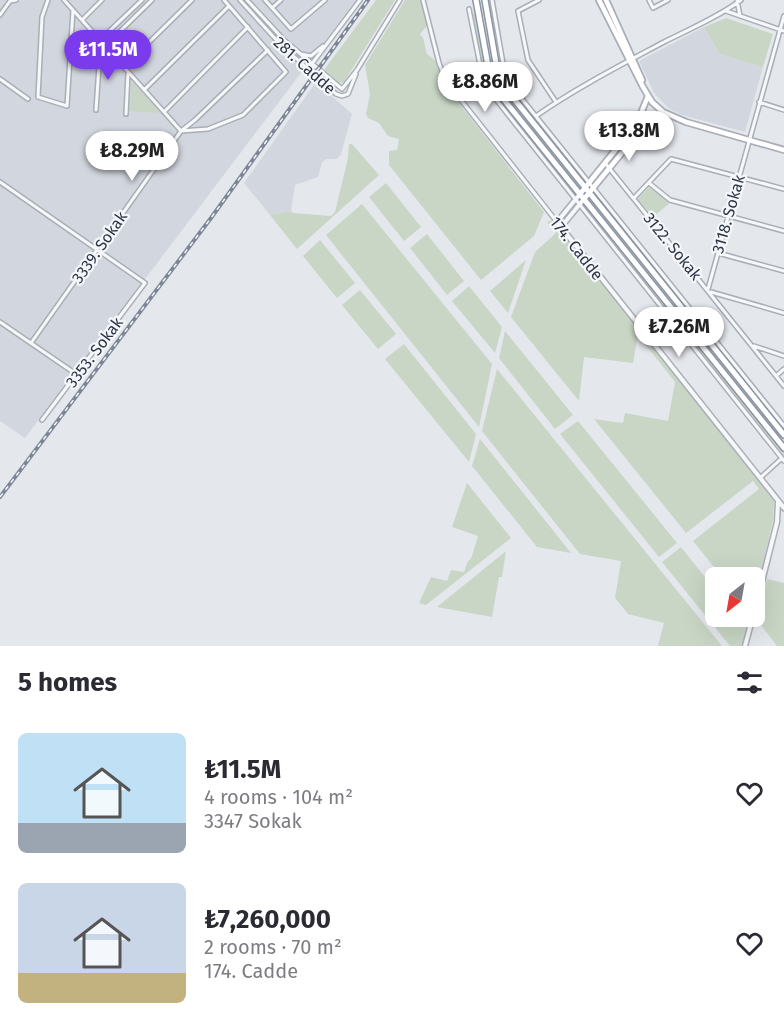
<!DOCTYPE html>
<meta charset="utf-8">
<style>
body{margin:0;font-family:"Fira Sans",sans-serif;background:#f7f7f7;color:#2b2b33;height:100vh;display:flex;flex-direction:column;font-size:22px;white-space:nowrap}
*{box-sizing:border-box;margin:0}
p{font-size:20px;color:#7c7c81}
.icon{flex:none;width:33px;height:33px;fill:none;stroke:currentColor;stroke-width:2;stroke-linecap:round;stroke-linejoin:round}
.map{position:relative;height:646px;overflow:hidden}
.panel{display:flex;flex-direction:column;background:#fff;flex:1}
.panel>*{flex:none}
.needle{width:39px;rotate:211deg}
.buttons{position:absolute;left:705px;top:567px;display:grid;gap:12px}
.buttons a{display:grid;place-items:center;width:60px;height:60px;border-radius:9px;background:#fff;box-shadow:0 6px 24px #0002;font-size:30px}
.price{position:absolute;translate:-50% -51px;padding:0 14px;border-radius:21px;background:#fff;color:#222;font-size:20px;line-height:39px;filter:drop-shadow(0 2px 3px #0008)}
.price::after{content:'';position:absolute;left:50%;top:36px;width:18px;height:14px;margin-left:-9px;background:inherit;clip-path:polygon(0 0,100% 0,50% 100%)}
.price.current{background:#7c3aed;color:#fff}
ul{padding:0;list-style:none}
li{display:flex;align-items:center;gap:18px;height:150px;padding:0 18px}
li span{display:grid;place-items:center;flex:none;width:168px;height:120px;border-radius:9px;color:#555}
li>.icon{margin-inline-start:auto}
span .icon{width:72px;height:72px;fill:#fffc;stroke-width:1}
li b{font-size:26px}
h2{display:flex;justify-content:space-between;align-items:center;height:72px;padding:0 18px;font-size:26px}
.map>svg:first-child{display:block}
</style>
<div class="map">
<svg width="784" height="646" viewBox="0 0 784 646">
<rect width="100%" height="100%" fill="#e4e7ec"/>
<!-- built -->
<path fill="#d2d6de" d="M0 0H356L25 438 0 421Z
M704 27 720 54 763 67 745 132 682 115 668 108 654 93 639 61Z
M316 82 352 114 341 154 337 159H326L322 162 318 177 295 185 291 211 270 215 244 183Z"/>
<!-- green -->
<path fill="#c9d6c5" d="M376 0H395L344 82 339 83 324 70Z
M405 0H420L428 25 420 34 423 38 427 54 435 60 444 84 544 212 534 236 481 280 389 165V151L397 150 399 139 388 136 379 123 368 118 366 114 370 94 365 65Z
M473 14H475L485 69 492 88 573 191 572 192 488 86 483 70Z
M726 18 773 34 763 67 720 54 704 27Z
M131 83H133L159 111V113L130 111Z
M349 144H352L379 175 297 249 270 215 291 211 293 213 331 216 335 212 348 158Z
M386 183 421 227 404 241 369 197Z
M649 187 670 203 653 217 638 199Z
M362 204 492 364 479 427 326 235Z
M584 205 784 453V456L583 206Z
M552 220 774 501 773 520 755 599 754 578 722 577 693 541 759 489 753 481 686 533 594 419 623 423 625 413 668 421 675 382 638 335 633 363 584 357 579 401 511 317 535 252 556 233 547 222Z
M427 234 464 281 447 295 410 248Z
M320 240 355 283 337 298 303 256Z
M526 260 508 313 490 291Z
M469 286 502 327 495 353 452 301Z
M360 290 396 334 378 349 342 305Z
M505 331 573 415 555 429 499 358Z
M404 344 476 434 469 462 385 359Z
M497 369 722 646H658L664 623 628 614 615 598 621 561 580 554 482 431Z
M578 421 677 543 659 557 560 434Z
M480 439 571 553 537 547 472 466Z
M467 483 511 538 426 605 419 603 431 577 447 581 451 570 464 572 468 561 471 559 478 536 452 527Z
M681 547 715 590 716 616 737 617 747 628 741 646H730L662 562Z
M506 551 502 577H499L492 617 437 607Z
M767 579 784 583V646H777L757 620Z"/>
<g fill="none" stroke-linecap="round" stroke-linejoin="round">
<defs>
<path id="minor" d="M48 0 42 17 38 97 67 106 73 10
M64 0 181 131 208 129 243 115 286 72 224 0
M142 0 100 40V51L152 0
M240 0 280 44 336 94 342 96 348 94 356 74
M247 0 284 40 342 89 357 70 400 0
M265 0 291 29 325 0
M423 0 439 63 446 81 557 222
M492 0 504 69 514 89 784 426
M539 0 518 11 528 60 556 102
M649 0 653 8 668 0
M737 0 740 16
M272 8 281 0
M469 9 481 70 490 92 769 442 764 436
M726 11 784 31
M0 15 10 1 16 0
M82 20 102 0
M301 54 311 56 323 46
M124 67 192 0
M308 69 360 0
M0 79 28 99
M144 90 229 6
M759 102 784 110
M96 110 100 51
M164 112 248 27
M126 114 128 73
M536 116C576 88 621 65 664 42 690 29 718 17 741 0
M605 163 784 386
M0 182 145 283 42 420
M649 183 670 200 784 231
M634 198 671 159 784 189
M718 253 784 271
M708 289 784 16
M711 292 784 313
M0 322 76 374
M31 343 181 131 195 120 268 50
M754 346 784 356
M776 376 784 369
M769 442 784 461
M760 478 782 458"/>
<path id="tertiary" d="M580 194 557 222 784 508
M561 227 584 199
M754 613 777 522 778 502
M745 646 753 616"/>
<path id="secondary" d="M599 0 643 87 652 102 663 112 686 122 784 150
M606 0 642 80
M580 194 637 123 648 96
M584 199 639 132 663 112"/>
<path id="trunk" d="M476 0 489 71 501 96 784 448
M485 0 497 69 506 89 784 435"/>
</defs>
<!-- minor casing -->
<use href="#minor" stroke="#a9aeb7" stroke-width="6"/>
<!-- tertiary casing -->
<use href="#tertiary" stroke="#a9aeb7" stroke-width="7"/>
<!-- secondary casing -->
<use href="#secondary" stroke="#a9aeb7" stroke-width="8"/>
<!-- trunk casing -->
<use href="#trunk" stroke="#8b94a3" stroke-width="8"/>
<!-- minor -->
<use href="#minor" stroke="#f7f8fa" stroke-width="3"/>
<!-- tertiary -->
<use href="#tertiary" stroke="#f7f8fa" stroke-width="4"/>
<!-- secondary -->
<use href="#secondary" stroke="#fff" stroke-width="4.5"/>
<!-- trunk -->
<use href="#trunk" stroke="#fff" stroke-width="5"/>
<defs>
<path id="rail" d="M0 497 211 218 368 0"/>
</defs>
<!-- rail casing -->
<use href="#rail" stroke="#7d8696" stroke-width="4"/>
<!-- rail -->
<use href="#rail" stroke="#f4f6f9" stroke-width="1.5" stroke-dasharray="4.5" stroke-linecap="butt"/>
</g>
<g text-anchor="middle" stroke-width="4.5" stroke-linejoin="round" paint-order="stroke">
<!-- street labels -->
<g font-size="16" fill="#2b3445" stroke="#f4f6f9">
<text transform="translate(305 65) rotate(42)" y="6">281. Cadde</text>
<text transform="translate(728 214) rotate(-74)" y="6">3118. Sokak</text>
<text transform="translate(673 246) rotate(51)" y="6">3122. Sokak</text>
<text transform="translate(99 247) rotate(-55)" y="6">3339. Sokak</text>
<text transform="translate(577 248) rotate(52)" y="6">174. Cadde</text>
<text transform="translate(94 352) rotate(-53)" y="6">3353. Sokak</text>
</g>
</g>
</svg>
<div class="buttons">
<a><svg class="needle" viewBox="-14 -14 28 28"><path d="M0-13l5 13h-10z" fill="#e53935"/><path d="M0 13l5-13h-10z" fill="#7c7c81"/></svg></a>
</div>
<b class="price current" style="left:108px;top:81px">₺11.5M</b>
<b class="price" style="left:485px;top:113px">₺8.86M</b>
<b class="price" style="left:629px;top:162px">₺13.8M</b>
<b class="price" style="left:132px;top:182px">₺8.29M</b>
<b class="price" style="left:679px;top:358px">₺7.26M</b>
</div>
<section class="panel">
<h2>5 homes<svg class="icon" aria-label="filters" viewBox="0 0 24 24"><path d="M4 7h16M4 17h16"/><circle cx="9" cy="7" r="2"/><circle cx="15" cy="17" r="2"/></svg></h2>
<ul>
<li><span style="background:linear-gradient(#bfe0f5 75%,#9aa5b1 0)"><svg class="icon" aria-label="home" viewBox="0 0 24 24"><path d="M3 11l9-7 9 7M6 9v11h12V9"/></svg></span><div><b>₺11.5M</b><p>4 rooms · 104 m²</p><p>3347 Sokak</p></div><svg class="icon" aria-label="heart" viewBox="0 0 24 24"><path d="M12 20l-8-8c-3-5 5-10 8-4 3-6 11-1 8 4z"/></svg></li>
<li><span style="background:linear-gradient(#c9d6e8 75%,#c2b280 0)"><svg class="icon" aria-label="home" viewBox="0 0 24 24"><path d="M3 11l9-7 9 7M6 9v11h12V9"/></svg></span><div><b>₺7,260,000</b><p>2 rooms · 70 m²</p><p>174. Cadde</p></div><svg class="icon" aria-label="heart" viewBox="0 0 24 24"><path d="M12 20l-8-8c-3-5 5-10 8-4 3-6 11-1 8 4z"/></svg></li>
</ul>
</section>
